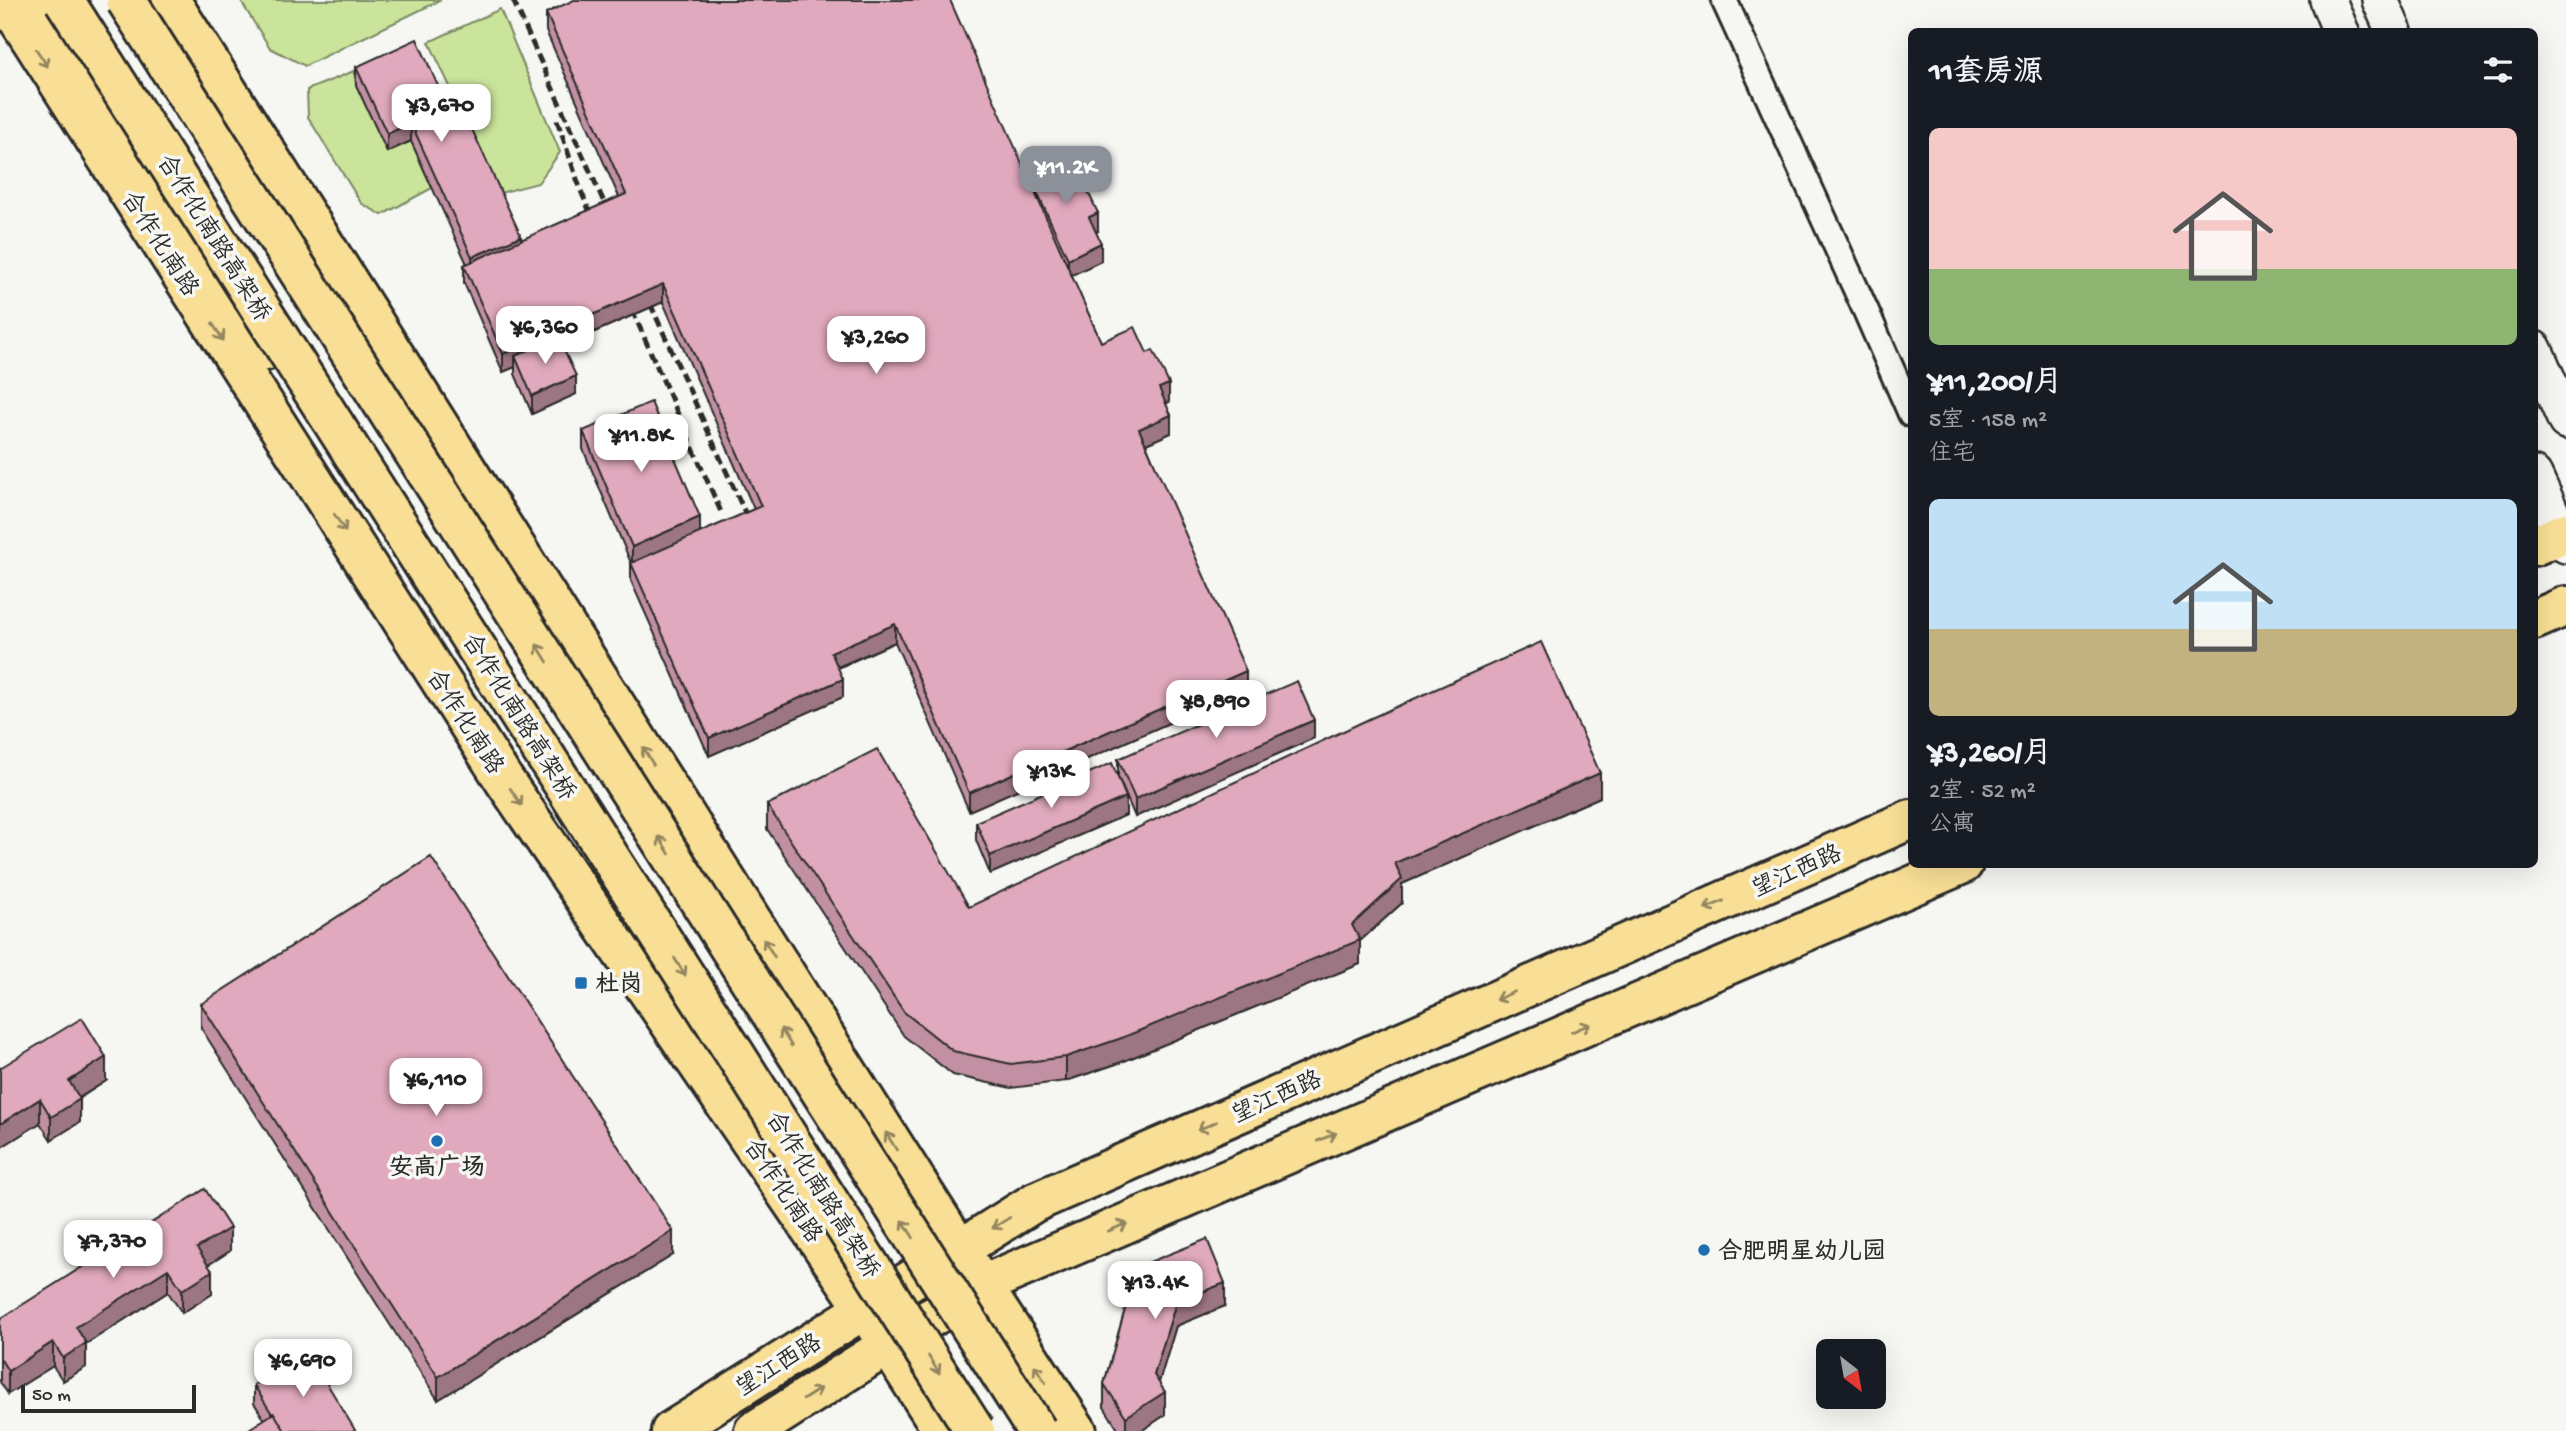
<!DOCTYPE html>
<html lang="zh">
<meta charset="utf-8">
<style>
body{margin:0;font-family:"Gochi Hand","LXGW WenKai TC",sans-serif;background:#242831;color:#f1f3f6;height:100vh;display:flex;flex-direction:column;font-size:26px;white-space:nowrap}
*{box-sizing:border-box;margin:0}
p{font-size:23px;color:#9ea1a6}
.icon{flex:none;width:38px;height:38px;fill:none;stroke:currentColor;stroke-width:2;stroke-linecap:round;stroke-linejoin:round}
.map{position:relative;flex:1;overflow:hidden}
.side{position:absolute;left:1908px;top:28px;width:630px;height:840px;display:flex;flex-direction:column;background:#171b24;border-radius:10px;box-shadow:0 7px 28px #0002}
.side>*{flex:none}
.needle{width:46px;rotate:149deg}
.tools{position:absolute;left:1816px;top:1339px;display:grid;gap:14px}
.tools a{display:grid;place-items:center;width:70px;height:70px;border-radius:10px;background:#171b24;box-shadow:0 7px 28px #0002;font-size:35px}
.scale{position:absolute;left:21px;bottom:18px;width:175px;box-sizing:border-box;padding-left:7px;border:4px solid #2b2b2b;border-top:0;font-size:19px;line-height:24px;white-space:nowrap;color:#2b2b2b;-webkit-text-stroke:5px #f6f6f2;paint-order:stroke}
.price{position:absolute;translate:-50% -60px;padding:0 16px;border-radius:14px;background:#fff;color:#222;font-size:23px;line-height:46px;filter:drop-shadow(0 2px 4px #0008)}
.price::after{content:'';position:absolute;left:50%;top:42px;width:21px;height:16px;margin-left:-10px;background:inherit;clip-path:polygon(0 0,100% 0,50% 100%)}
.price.on{background:#8c9099;color:#fff}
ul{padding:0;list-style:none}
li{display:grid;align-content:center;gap:14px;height:371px;padding:0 21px}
li span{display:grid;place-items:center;height:217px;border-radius:10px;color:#555}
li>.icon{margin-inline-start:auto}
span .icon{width:126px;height:126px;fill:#fffc;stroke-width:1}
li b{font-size:30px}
h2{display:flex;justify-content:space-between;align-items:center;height:84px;padding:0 21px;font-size:30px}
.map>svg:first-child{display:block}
</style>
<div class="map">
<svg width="2566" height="1431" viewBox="0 0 2566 1431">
<rect width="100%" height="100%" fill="#f6f6f2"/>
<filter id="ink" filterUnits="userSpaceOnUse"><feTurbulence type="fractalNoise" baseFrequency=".0143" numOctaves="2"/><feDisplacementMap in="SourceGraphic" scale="14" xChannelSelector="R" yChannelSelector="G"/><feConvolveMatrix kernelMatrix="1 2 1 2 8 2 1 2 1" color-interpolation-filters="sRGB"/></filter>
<g filter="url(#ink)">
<!-- green -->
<path fill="#cae49b" stroke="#7a8863" stroke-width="2" d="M240 0H441L305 66 270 48Z
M500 9 560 152 538 183 500 193 429 42Z
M354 71 356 85 411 141 432 188 382 215 361 203 308 117 307 90Z"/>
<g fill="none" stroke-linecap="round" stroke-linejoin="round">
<defs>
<path id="street" d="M1724 0 1866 311 1911 414"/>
<path id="secondary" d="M2328 0 2341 32
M2380 0 2394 32
M2534 349 2566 421
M2534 475 2566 545"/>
<path id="primary" d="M6 0 504 780 865 1309 943 1431
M170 0 982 1285 1077 1431
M2534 546 2566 532
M2534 620 2566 606
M671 1431 1035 1202 1911 819
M754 1431 982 1285 1963 864"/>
<path id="highway" d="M38 0 265 351"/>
</defs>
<!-- street casing -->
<use href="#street" stroke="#2b2b2b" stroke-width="30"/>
<!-- secondary casing -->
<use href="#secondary" stroke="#2b2b2b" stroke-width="40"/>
<!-- primary casing -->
<use href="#primary" stroke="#2b2b2b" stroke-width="44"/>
<!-- highway casing -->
<use href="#highway" stroke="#2b2b2b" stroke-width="44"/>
<!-- street -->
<use href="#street" stroke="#f6f6f2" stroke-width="24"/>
<!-- secondary -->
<use href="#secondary" stroke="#f6f6f2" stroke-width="35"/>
<!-- primary -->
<use href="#primary" stroke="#f9df96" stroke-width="38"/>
<!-- highway -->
<use href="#highway" stroke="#f9df96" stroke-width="38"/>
<!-- rail -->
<path stroke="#2b2b2b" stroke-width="5" stroke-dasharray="10 5" stroke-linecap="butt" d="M513 0 612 220
M557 120 581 191 597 229
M644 290 752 528
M626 296 721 512"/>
<defs>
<path id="highway-bridge" d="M64 0 975 1431
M126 0 1037 1431"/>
</defs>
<!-- highway-bridge casing -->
<use href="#highway-bridge" stroke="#2b2b2b" stroke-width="44" stroke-linecap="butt"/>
<!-- highway-bridge -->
<use href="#highway-bridge" stroke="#f9df96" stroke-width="38"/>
</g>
<!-- wall -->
<path fill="#c191a3" stroke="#2b2b2b" stroke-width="2" d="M546 13 1027 175V171L1098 231 1096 232 1101 261 1071 275 1101 342 1169 402 1166 403 1171 433 1146 444 1246 689 969 811 895 642 838 668 843 697 709 756 631 581V563L583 449V431L700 533 754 509 663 302 563 346 576 394 532 414 515 374V367L503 372 464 283V265L467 264 411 141 387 152 356 85V67L447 106 521 240 619 197 546 31Z
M1314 738 1135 817 1118 777V759Z
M1600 797 1402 884V903L1360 941V964L1119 1063 1066 1081 1011 1088 953 1075 904 1036 767 829V805L969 907Z
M1126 815 990 874 976 840V822Z
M201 1004 673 1255 438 1400 201 1028Z
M0 1068 106 1081 80 1098V1122L51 1140 40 1123 0 1148Z
M230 1251 208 1265 212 1294 182 1313 168 1292 86 1344V1367L63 1381 53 1366 8 1394 0 1382V1319Z
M1137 1267 1225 1306 1176 1326 1159 1382 1165 1415 1141 1431H1119L1104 1407V1384Z
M254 1385 355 1431 264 1419 254 1403Z"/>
<!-- shaded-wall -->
<path fill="#9d7684" stroke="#2b2b2b" stroke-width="2" d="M411 123V141L387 152V134Z
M1098 213V231L1089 235V217Z
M521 236V254L472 275V257Z
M1101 243V261L1068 277V259Z
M663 284V302L519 365 515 356V367L503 372V354Z
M576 376V394L532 414V396Z
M1169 384V402L1159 406V388Z
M1171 415V433L1139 447V429Z
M700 517V535L632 565V547Z
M895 624V642L831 670V652Z
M1246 671V689L969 811V793Z
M843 679V697L709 756V738Z
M1314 720V738L1135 817V799Z
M1600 773V797L1402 884V903L1360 941V964L1119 1063 1066 1081V1057L1352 925 1395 863Z
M1126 797V815L990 874V856Z
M106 1057V1081L69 1104V1081Z
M40 1099V1123L0 1148V1124Z
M80 1099V1122L51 1140V1117Z
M230 1228V1251L197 1272V1248Z
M673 1231V1255L438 1400V1377Z
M168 1269V1292L86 1344V1367L63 1381V1358L76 1327Z
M212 1271V1294L182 1313V1290Z
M1225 1283V1306L1176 1326 1154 1399V1375L1176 1302Z
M53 1342V1366L8 1394V1371Z
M1165 1392V1415L1141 1431H1126V1417Z"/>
<!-- building -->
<path fill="#e0a9bd" stroke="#2b2b2b" stroke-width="2" d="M574 0H950L1101 342 1135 327 1147 353 1153 350 1169 384 1159 388 1171 415 1139 429 1246 671 969 793 895 624 831 652 843 679 709 738 631 563 761 506 663 284 503 354 464 265 626 194 546 13Z
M417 39 447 106 459 101 521 236 472 257 411 123 387 134 356 67Z
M1062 154 1076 184 1083 181 1098 213 1089 217 1101 243 1068 259 1027 171Z
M558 337 576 376 532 396 515 356Z
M651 402 700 517 632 547 583 431Z
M1541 642 1600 773 1395 863 1402 879 1352 925 1360 940 1119 1039 1066 1057 1011 1064 953 1051 904 1012 767 805 877 749 969 907 1369 719Z
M1297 681 1314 720 1135 799 1118 759Z
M1112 763 1126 797 990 856 976 822Z
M431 857 673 1231 438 1377 201 1004Z
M82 1018 106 1057 69 1081 80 1099 51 1117 40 1099 0 1124V1068Z
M205 1189 230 1228 197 1248 212 1271 182 1290 168 1269 76 1327 86 1343 63 1358 53 1342 8 1371 0 1358V1319Z
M1207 1239 1225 1283 1176 1302 1154 1375 1165 1392 1126 1417 1104 1384 1137 1267Z
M308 1352 355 1430 353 1431H285L274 1413 272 1414 254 1385Z
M274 1413 285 1431H246Z"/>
<!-- one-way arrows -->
<defs><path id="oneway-shaft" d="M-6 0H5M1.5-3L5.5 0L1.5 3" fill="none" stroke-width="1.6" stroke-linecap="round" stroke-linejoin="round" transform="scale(1.75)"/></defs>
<g stroke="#928560">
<use href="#oneway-shaft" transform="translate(42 58) rotate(57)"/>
<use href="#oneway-shaft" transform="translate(218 332) rotate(57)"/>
<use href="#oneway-shaft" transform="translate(340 523) rotate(57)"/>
<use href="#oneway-shaft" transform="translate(542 653) rotate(-122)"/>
<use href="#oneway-shaft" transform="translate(648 756) rotate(-122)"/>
<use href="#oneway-shaft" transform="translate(516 797) rotate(56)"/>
<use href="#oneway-shaft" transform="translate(664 845) rotate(-122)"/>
<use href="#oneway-shaft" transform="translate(1714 905) rotate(157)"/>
<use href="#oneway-shaft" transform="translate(769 948) rotate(-122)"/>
<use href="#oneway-shaft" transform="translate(680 967) rotate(58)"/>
<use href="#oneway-shaft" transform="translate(1505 996) rotate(156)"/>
<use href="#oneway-shaft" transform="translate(1581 1028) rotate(-23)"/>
<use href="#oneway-shaft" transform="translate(786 1037) rotate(-122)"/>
<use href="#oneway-shaft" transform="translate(1207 1126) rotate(156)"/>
<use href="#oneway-shaft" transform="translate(1327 1137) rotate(-23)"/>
<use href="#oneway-shaft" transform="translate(891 1141) rotate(-122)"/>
<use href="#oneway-shaft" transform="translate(1001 1223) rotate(148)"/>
<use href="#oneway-shaft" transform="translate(1118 1227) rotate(-23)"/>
<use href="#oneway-shaft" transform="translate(908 1229) rotate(-122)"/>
<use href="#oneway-shaft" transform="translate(934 1365) rotate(58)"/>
<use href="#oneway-shaft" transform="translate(1040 1374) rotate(-123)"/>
<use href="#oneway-shaft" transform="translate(812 1394) rotate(-33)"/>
</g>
</g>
<!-- markers -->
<g fill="#1f6fb2" stroke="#f6f6f2" stroke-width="2.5">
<rect x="574" y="976" width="14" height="14" rx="3.5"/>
<circle cx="437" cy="1141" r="7"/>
<circle cx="1704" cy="1250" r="7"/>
</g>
<g text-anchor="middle" stroke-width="7" stroke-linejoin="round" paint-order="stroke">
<!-- street labels -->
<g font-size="24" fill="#2b2b2b" stroke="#f6f6f2">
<text transform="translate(215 237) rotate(58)" y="8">合作化南路高架桥</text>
<text transform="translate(161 243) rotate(57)" y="8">合作化南路</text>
<text transform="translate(520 716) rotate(58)" y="8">合作化南路高架桥</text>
<text transform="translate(466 721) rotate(57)" y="8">合作化南路</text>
<text transform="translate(1796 870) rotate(-24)" y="8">望江西路</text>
<text transform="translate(1276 1096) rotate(-24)" y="8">望江西路</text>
<text transform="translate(784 1190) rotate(56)" y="8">合作化南路</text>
<text transform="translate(824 1194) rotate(58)" y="8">合作化南路高架桥</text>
<text transform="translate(778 1364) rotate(-32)" y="8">望江西路</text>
</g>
<!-- poi labels -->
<g font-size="24" font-weight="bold" fill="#2b2b2b" stroke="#f6f6f2" text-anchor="start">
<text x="595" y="991">杜岗</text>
<text x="437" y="1174" text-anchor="middle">安高广场</text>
<text x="1718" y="1258">合肥明星幼儿园</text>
</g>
</g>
</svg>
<div class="tools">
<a><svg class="needle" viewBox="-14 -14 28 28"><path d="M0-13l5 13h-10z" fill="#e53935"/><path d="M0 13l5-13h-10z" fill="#9ea1a6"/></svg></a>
</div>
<div class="scale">50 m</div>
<b class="price" style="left:441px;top:144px">¥3,670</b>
<b class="price on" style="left:1066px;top:206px">¥11.2K</b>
<b class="price" style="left:545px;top:366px">¥6,360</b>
<b class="price" style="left:876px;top:376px">¥3,260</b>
<b class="price" style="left:641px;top:474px">¥11.8K</b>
<b class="price" style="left:1216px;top:740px">¥8,890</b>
<b class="price" style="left:1051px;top:810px">¥13K</b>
<b class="price" style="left:436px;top:1118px">¥6,110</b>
<b class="price" style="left:113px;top:1280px">¥7,370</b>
<b class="price" style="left:1155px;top:1321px">¥13.4K</b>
<b class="price" style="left:303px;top:1399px">¥6,690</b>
<section class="side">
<h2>11套房源<svg class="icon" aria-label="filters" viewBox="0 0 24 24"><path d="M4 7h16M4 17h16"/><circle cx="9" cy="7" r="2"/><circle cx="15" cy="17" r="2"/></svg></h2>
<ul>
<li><span style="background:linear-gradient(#f6c9c9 65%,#8fb573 0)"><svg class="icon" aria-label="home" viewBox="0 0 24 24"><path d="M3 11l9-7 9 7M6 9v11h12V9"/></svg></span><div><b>¥11,200/月</b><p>5室 · 158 m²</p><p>住宅</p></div></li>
<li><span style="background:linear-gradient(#bfe0f5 60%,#c2b280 0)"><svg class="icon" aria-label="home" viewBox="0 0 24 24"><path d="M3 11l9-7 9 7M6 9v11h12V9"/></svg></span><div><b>¥3,260/月</b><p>2室 · 52 m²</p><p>公寓</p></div></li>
</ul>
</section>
</div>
